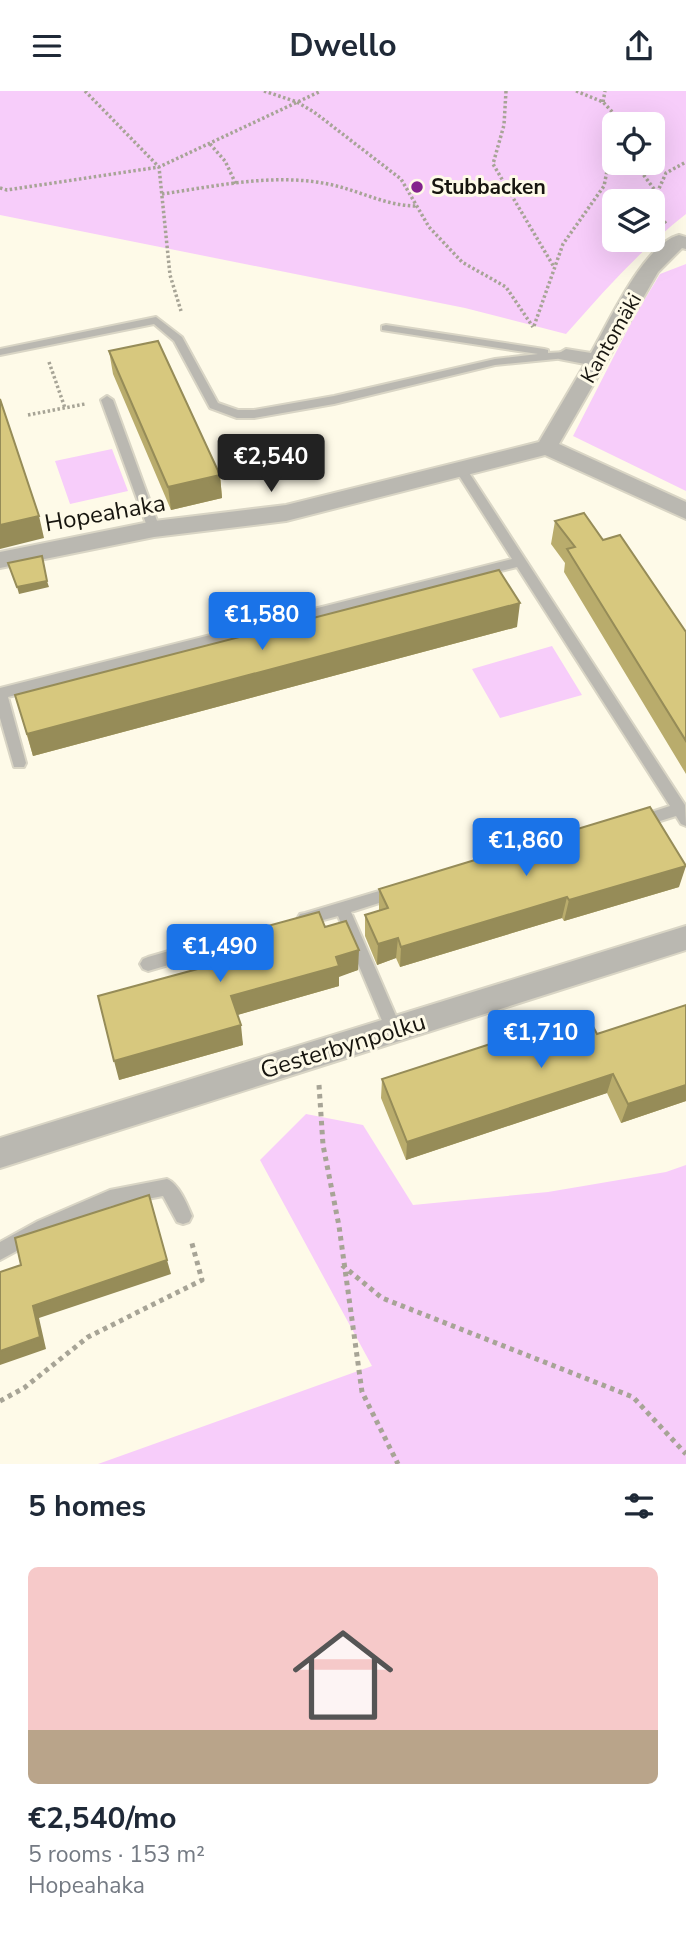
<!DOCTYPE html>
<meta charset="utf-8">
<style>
body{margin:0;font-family:"Nunito Sans",sans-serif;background:#f2f2f3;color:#1f2937;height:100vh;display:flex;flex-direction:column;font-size:26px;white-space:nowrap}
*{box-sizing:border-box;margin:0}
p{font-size:23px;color:#747a83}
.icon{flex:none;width:38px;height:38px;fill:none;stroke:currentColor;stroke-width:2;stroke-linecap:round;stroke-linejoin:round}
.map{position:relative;height:1373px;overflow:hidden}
.details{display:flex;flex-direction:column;background:#fff;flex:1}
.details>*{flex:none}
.tools{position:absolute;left:602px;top:21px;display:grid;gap:14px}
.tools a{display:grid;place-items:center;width:63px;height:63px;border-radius:10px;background:#fff;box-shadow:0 7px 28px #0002;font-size:35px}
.price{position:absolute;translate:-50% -60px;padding:0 16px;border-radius:7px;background:#1a73e8;color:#fff;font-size:23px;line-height:46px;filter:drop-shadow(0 2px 4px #0008)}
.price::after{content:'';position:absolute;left:50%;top:42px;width:21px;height:16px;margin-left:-10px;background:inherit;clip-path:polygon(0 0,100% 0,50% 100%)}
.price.current{background:#222;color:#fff}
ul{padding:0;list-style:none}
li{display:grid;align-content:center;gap:14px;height:371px;padding:0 28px}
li+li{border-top:2px solid #e0e1e3}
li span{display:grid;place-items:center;height:217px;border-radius:10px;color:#555}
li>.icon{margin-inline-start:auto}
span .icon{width:126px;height:126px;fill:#fffc;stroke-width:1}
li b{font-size:30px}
h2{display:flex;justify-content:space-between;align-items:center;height:84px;padding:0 28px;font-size:30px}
header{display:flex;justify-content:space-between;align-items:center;height:91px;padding:0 28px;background:#fff;font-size:32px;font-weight:700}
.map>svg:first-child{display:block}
</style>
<header><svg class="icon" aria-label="menu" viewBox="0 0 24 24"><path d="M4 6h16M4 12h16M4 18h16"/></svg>Dwello<svg class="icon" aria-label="share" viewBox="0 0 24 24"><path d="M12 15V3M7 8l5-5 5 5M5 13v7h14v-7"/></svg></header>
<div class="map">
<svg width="686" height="1373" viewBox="0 0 686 1373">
<rect width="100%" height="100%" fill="#fefae8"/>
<!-- green -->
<path fill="#f7cdfa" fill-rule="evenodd" d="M0 0H686V123C641 158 604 200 566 243L465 217 0 124ZM653 33V72H614V33ZM653 110V149H614V110Z
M686 173V400L573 345 634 226 660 183Z
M112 358 128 400 70 413 55 370Z
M552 555 582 604 500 627 472 578Z
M306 1023 363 1034 413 1114 548 1101 666 1081 686 1074V1373H98L372 1275 260 1069Z"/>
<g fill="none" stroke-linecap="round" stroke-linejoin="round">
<defs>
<path id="service" d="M156 226 182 246 218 312 238 319H254L334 305 495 268 538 263 382 239V235L386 234 544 258 548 259V262L566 261 571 264 566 267 495 274 334 313 254 327H237L210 317 174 250 154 233 0 264V258Z
M107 305 113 309 160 438 158 441H150L148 438 101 309Z
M462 376 466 377 685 714 686 735 681 733 676 725 641 736 636 734 634 730 636 726 670 715 517 476 8 606 26 672 24 676H14L0 627V597L512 468 456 380Z
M396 795 401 797 403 801 401 805 351 821 402 939 400 944 394 946 388 944 386 939 338 825 305 834 300 833 297 828 300 823 305 822Z
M228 843 233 845 236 850 233 855 148 880 143 878 140 873 143 868 148 866Z
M167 1088C179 1093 187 1113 192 1125L189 1131 183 1133 177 1131 163 1105 111 1115 50 1142 0 1169V1151L38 1130 110 1099Z"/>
<path id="minor" d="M679 144 686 146V158L682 157 658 181 559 353 686 411V428L545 364 286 430 154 446 0 477V461L154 430 286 414 539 351 585 273 559 268 556 264 566 258 591 262C609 231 644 153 679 144Z
M686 835V859L0 1077V1047Z"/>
</defs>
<!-- service casing -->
<use href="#service" stroke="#d9d5c5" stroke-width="4"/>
<!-- minor casing -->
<use href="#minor" stroke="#d9d5c5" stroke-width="4"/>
<!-- path-far1 -->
<path stroke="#a7a496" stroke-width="3.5" stroke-dasharray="2.5 2.5" stroke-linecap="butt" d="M85 0 159 76 321 0
M264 0 297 11 314 21 401 88 429 136 462 171 506 196 533 236
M506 0 504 34 493 73 554 176
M576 0 603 11 616 25 605 43 614 63
M603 11 605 0
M210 53 225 70 236 93
M628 72 640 79 657 102
M0 97 7 99 159 76 170 184 181 220
M162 103C217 95 273 82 328 93 359 99 385 115 417 115
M653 111 666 82 686 71
M653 114 666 133
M534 235 563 153 604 95 611 60
M49 271 65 317
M28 324 85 313"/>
<!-- path -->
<path stroke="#a7a496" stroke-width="5" stroke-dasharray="4.5 4.5" stroke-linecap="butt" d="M319 994 323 1054 339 1135 362 1301 398 1373
M342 1174 382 1207 633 1306 686 1363
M0 1310 24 1297 88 1246 202 1189 191 1149"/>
<!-- service -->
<use href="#service" fill="#bab8b1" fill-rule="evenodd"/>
<!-- minor -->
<use href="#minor" fill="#bab8b1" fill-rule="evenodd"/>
</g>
<!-- wall -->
<path fill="#b9ac6c" d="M109 260 220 384 222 407 171 419 113 283Z
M555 430 603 449 686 541V683L564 481 565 472 551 453Z
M517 536 33 665 15 604Z
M679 796 564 830 562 827 400 876 396 867 377 874 365 845V824L379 820V798Z
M325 836 358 879 339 885V895L237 924 243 954 119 989 213 874 209 851Z
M686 914V1010L621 1032 607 1002 406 1069 381 1007 382 988 597 943Z"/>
<!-- shaded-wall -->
<path fill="#968c58" d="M220 384 222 407 171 419 168 396Z
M39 425 44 447 0 458V434Z
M47 490 49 496 19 503 17 496Z
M520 512 517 536 33 665 27 643Z
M686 775 679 796 564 830 569 809Z
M567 806 562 827 400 876 401 856Z
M398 847 396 867 377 874 378 853Z
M359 859 358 879 339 886V895L234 925 231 905 336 866Z
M241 934 243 954 119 989 114 970Z
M613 983 607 1002 406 1069 407 1051Z
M686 994V1010L621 1032 628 1013Z
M167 1169 171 1183 39 1227 46 1258 0 1274V1260L33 1215Z"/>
<!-- building -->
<path fill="#d7c87e" stroke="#968c58" stroke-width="2" d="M158 250 220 384 168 396 109 260Z
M0 308 39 425 0 434Z
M584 422 603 449 620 444 686 541V650L567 458 575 456 555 430Z
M42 465 47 490 17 496 8 472Z
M499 479 520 512 27 643 15 604Z
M650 716 686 775 569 809 567 806 401 856 398 847 378 853 365 824 388 817 379 798Z
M319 821 325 836 346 830 359 859 336 866 339 875 231 905 241 934 114 970 98 905 216 873 209 851Z
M686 914V994L628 1013 613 983 407 1051 382 988 586 922 597 943Z
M149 1104 167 1169 33 1215 40 1246 0 1260V1181L21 1174 15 1147Z"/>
<!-- markers -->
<circle fill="#84238d" stroke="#fefae8" stroke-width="2.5" cx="417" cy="96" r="7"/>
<g text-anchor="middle" stroke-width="6" stroke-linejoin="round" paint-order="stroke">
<!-- far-poi labels -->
<g font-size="21" font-weight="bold" fill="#17150f" stroke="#fefae8" text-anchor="start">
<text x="431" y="103">Stubbacken</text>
</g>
<!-- far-street labels -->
<g font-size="21" fill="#17150f" stroke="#fefae8">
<text transform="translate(611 247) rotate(-60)" y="7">Kantomäki</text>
</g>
<!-- street labels -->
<g font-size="24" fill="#17150f" stroke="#fefae8">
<text transform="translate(105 422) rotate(-10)" y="8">Hopeahaka</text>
<text transform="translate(343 955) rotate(-17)" y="8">Gesterbynpolku</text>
</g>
</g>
</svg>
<div class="tools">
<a><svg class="icon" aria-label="locate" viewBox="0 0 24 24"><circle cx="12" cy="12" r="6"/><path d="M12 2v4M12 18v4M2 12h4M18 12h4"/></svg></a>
<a><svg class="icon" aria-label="layers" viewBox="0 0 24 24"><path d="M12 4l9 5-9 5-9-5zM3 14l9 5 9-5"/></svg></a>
</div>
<b class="price current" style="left:271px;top:403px">€2,540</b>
<b class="price" style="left:262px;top:561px">€1,580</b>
<b class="price" style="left:526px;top:787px">€1,860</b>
<b class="price" style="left:220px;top:893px">€1,490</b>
<b class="price" style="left:541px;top:979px">€1,710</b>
</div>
<section class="details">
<h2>5 homes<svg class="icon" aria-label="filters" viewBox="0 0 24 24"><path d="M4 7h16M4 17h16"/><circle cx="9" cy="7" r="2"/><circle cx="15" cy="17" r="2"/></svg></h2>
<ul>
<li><span style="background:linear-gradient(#f6c9c9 75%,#b9a48a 0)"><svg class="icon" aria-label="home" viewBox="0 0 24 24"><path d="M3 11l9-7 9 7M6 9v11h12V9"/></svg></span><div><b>€2,540/mo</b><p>5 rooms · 153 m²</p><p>Hopeahaka</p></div></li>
</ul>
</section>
